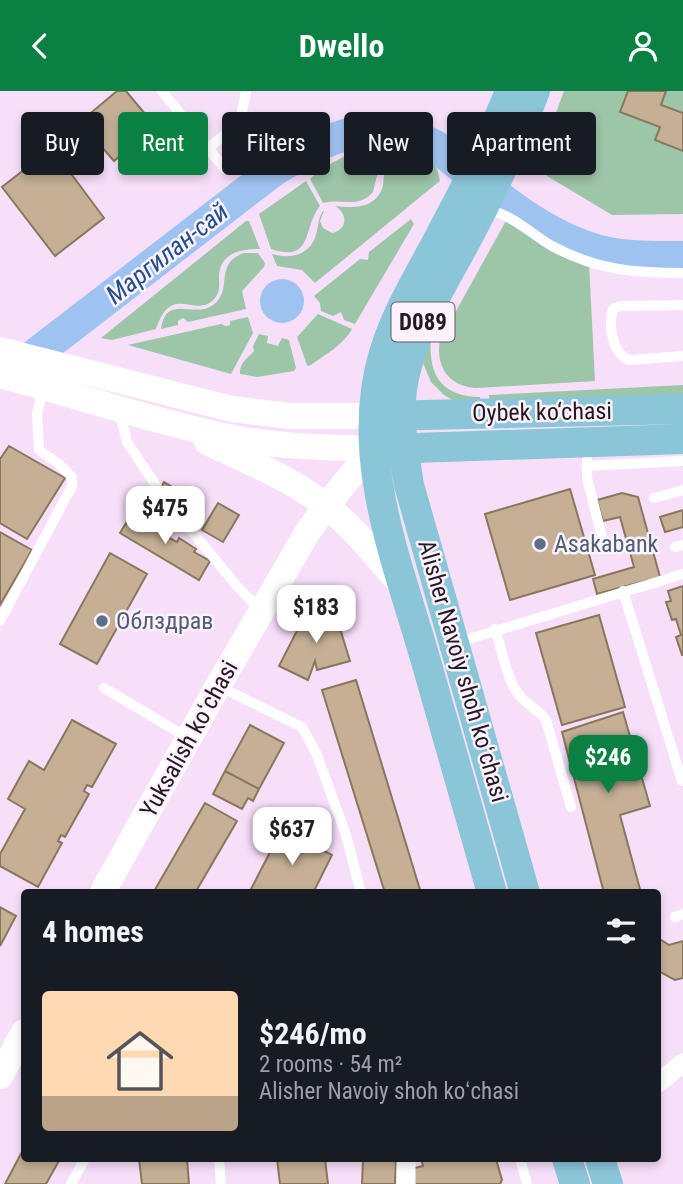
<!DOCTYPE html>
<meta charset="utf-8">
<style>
body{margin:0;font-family:"Roboto Condensed",sans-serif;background:#242831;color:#f1f3f6;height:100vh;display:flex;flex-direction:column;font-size:26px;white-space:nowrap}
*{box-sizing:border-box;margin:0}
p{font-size:23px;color:#9ea1a6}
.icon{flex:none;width:38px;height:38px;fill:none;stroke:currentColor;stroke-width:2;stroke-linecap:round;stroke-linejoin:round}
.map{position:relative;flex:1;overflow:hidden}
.details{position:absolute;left:21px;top:798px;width:640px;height:273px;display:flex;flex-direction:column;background:#171b24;border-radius:7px;box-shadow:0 4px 10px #0003}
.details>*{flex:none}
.top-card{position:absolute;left:21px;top:21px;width:642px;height:63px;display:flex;gap:14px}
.price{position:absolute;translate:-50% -60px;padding:0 16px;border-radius:14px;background:#fff;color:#222;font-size:23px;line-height:46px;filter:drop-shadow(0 2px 4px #0008)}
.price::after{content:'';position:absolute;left:50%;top:42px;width:21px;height:16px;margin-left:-10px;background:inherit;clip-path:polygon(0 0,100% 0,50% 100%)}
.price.active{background:#0b8043;color:#fff}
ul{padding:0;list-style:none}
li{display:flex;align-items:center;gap:21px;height:175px;padding:0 21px}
li span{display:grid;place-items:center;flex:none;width:196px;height:140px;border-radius:7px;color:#555}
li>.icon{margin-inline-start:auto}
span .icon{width:84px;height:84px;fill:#fffc;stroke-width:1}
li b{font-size:30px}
h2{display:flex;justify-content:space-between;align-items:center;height:84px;padding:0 21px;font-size:30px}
.chip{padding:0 24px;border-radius:7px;background:#171b24;box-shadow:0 4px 10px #0003;font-size:24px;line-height:63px}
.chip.active{background:#0b8043;color:#fff}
header{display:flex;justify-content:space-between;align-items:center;height:91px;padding:0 21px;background:#0b8043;color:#fff;font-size:32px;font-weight:700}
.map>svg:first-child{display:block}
</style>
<header><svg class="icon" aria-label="back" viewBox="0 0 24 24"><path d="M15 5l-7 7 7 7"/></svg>Dwello<svg class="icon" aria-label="person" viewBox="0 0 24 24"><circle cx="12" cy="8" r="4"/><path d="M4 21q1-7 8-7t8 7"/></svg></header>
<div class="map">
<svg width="683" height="1093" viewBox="0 0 683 1093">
<rect width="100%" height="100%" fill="#f7dff9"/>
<!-- green -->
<path fill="#9dc5a8" d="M564 0H683V123L612 124 547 85 545 52Z
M400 55 395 64 379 76 373 101C358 118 342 107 323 112L310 88C334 67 368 52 400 55Z
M408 57C425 63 438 70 440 90L436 93 315 192 302 179 277 175 272 163C288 168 308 165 315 147 319 137 317 129 323 120H324L320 130 323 137 332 142C348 138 348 123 335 115 352 117 374 118 382 98 384 93 383 86 385 80L399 68Z
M306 90 320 115C302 137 314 172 271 158L259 123Z
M411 128 414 133 355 233 344 229 341 221 333 225 321 220 320 212 314 205 360 168 368 169 369 161Z
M507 128 589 172 595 290 477 297C449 296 435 275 440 249Z
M246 130H249L260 158C242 158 221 161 219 184 219 195 221 202 212 210 194 226 171 192 156 238L112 249 101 247Z
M244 162H258L265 172 264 176 242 200 246 218 188 231 183 227 178 230V234L161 238C166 202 195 228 213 214 234 199 213 172 244 162Z
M318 223 352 238C344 253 324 265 309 275L307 274 297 246Z
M248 226 253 242 231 283 128 254 221 233 226 235 230 234V230Z
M259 243 268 245 267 252 278 255 282 247 289 249 296 277 294 280 257 286 240 283C239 272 248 267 254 260L253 255Z
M431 246C428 283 440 305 480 306L481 314 456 311 444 304 431 291 423 272Z
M683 294V305L490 313 489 304Z"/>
<!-- water -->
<path fill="#9fc3f1" d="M260 210a22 22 0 1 1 44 0a22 22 0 1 1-44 0Z"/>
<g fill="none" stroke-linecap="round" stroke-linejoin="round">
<!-- river -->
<path stroke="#9fc3f1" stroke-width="32" d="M11 282 273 80C328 46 372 22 435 55 487 95 541 148 608 162 632 167 658 166 683 166"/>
</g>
<!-- building -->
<path fill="#c5b096" stroke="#89765d" stroke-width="2" d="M117 0H126L155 35 114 70 80 31Z
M628 0H666L661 14 683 22V60L655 49 660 36 620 21Z
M52 57 104 127 55 165 2 96Z
M9 355 65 387 27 448 0 432V368Z
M164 391 186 404 173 426 151 413Z
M570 398 595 484 510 509 485 423Z
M622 402 638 406 660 486 597 503 593 488 634 476 620 426 603 430 597 409Z
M218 412 239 424 223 451 202 439Z
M683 419V436L665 441 660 426Z
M131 424 142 430 144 427 163 438 161 442 177 451 179 447 196 458 194 461 210 470 199 489 120 442Z
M0 441 32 459 0 514Z
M110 462 147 483 97 573 60 553Z
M683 495V564H682L676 546 681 544 676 528 672 529 666 511 671 510 668 500Z
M320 517 330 520 338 531 350 570 317 579 315 570 308 589 279 575 306 522Z
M599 524 625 616 562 634 536 542Z
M356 589 421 802H385L322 599Z
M623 621 650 715 620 724 641 802H604L562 641Z
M72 629 116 653 92 696 87 694 84 700 89 703 65 746 61 744 58 750 62 752 38 796 0 775V763L25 718 8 708 29 670 44 679Z
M250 634 284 652 259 698 225 680Z
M225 680 259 698 253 710 248 707 242 718 213 703Z
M205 712 237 730 195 802H153Z
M282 738 332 764 313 802H249Z
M0 816 16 825 0 855Z
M658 847 669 854 683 850V887L675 889 658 880Z
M24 1057V1068H60L46 1093H5Z
M139 1068H187L189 1093H142Z
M277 1068H325L328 1093H280Z
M363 1068H396L395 1093H362Z
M421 1068H496L502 1089 500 1093H414L410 1078 423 1075Z"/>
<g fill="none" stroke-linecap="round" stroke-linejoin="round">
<!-- service -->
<path stroke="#fff" stroke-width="10" d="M162 0 224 77
M208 57 240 32 246 0
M496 121C517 128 533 144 552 155 596 179 634 182 683 182
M683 214 620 215 613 218C608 234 612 262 629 269L683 265
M120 323 127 351 159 399
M587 355V387L604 454
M586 375 683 370
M654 407 683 399
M176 421 237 495 261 520
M675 456 683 454
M623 500 682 690
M0 530 72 395V386L59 373 39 359 37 323 43 297
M495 538C501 556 508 594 521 606 529 615 538 619 546 629L571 716
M456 552 683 483
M218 595 302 636 317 664 346 744 361 802
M104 597 188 647
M675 826 683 823
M219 1068 221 1093
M520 1068 527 1093
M71 1093 85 1068"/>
<!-- minor -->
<path stroke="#fff" stroke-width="19" d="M658 992 683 972
M406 1068V1093"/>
<!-- secondary -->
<path stroke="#fff" stroke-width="26" d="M0 259 232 318 291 325H373
M0 284C77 304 151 330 228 346 276 356 325 356 373 358
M207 351C247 370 291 387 326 415 356 438 379 469 404 497
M102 802 218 595 307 442 326 415 373 358
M0 985 24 941"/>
<!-- primary -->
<path stroke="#8bc5d8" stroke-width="30" d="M382 325 683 318
M386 358 683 348
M492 802C469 723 447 645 425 567 397 469 353 365 384 262 395 226 413 195 431 162 459 109 488 56 510 0
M525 802 409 394C404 363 398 330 402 298 410 243 442 195 468 146 493 99 516 50 535 0
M567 1068 575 1093
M600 1068 608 1093"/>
</g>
<!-- markers -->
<g fill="#5c6f8a" stroke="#fcf2fc" stroke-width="2.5">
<circle cx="540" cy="453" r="7"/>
<circle cx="102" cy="530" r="7"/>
</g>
<g text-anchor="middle" stroke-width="5" stroke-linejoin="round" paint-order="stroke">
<!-- shield labels -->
<rect fill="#fcf2fc" stroke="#635a64" stroke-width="2" x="391.5" y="211.5" width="63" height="39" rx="5"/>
<g font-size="23" font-weight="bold" fill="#221923">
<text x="423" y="239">D089</text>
</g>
<!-- street labels -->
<g font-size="24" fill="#221923" stroke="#fcf2fc">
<text transform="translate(542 321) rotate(-1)" y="8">Oybek ko‘chasi</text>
<text transform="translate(463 580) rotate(74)" y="8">Alisher Navoiy shoh koʻchasi</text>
<text transform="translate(189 648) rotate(-61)" y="8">Yuksalish koʻchasi</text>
</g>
<!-- service labels -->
<g font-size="24" fill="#4e5e75" stroke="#fcf2fc" text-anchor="start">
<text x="554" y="461">Asakabank</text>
<text x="116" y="538">Облздрав</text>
</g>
<!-- water labels -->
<g font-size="26" font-style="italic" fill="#214f87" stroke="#fcf2fc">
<text transform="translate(167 162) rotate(-38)" y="9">Маргилан-сай</text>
</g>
</g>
</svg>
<b class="price" style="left:165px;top:455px">$475</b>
<b class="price" style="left:316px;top:554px">$183</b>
<b class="price active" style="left:608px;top:704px">$246</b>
<b class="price" style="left:292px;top:776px">$637</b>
<div class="top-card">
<a class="chip">Buy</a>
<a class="chip active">Rent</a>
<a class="chip">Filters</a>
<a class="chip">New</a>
<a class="chip">Apartment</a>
</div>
<section class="details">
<h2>4 homes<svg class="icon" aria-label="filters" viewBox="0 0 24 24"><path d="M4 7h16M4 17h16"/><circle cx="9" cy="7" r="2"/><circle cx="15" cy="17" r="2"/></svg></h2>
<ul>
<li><span style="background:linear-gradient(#ffd9b3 75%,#b9a48a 0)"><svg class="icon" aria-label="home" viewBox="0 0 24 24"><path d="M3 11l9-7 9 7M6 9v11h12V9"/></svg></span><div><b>$246/mo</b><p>2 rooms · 54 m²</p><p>Alisher Navoiy shoh koʻchasi</p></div></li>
</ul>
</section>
</div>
